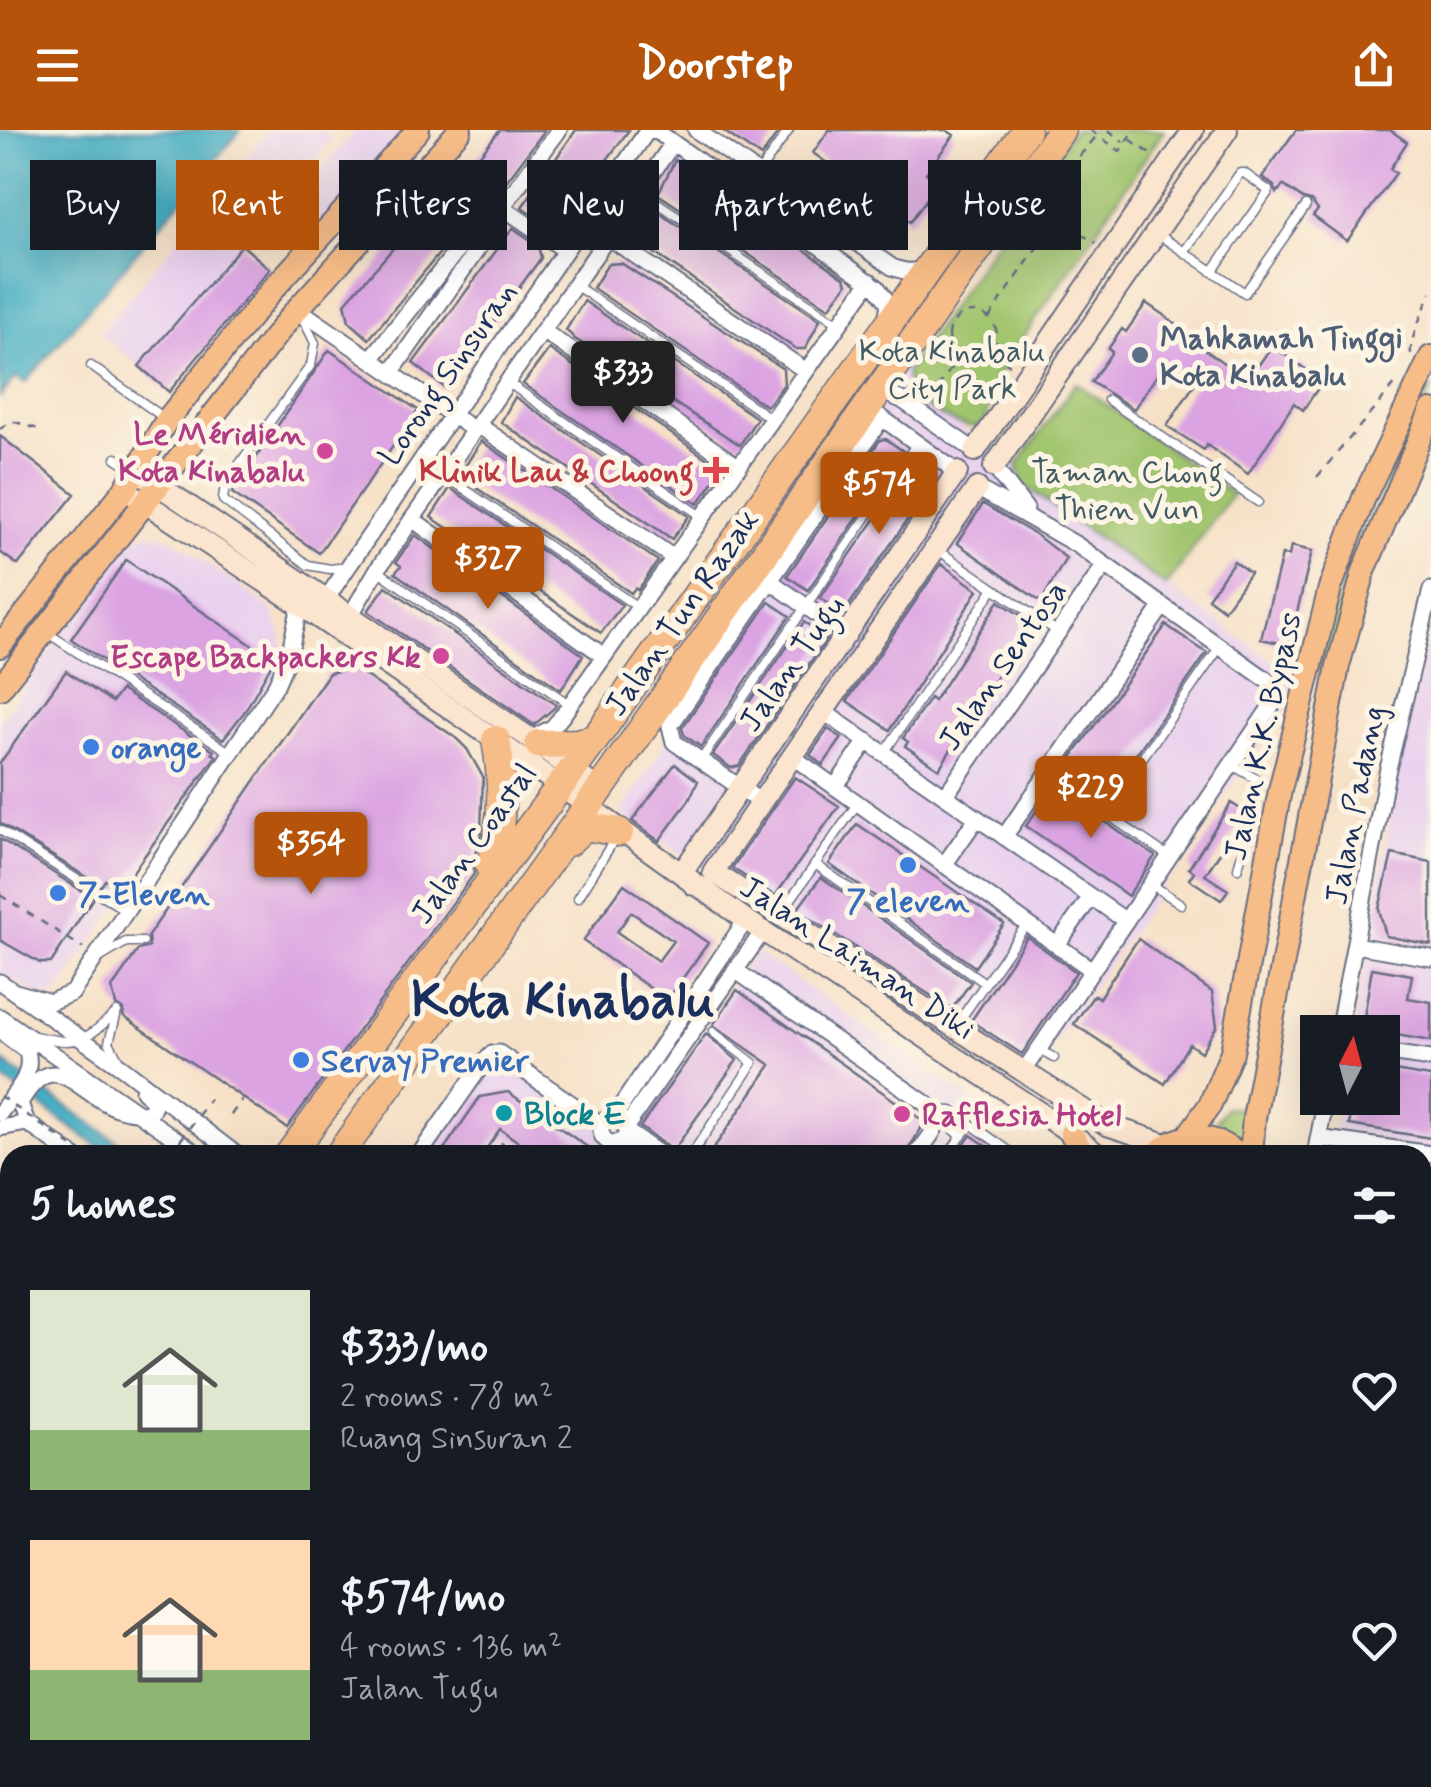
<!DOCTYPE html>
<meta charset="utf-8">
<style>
body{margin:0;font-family:Mynerve,sans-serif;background:#242831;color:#f1f3f6;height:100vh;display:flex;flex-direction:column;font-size:38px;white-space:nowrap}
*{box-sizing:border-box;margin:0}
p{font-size:32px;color:#9ea1a6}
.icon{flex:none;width:55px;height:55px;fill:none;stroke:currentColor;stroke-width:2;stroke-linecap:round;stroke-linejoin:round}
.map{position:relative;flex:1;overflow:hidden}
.side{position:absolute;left:0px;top:1015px;width:1432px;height:642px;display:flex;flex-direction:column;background:#171b24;border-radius:30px 30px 0 0;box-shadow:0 10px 40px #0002}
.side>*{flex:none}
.hud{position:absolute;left:30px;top:30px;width:1372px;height:90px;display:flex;gap:20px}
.needle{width:65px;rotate:6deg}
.fabs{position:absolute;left:1300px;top:885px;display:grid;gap:20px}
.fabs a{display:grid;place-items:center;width:100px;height:100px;border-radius:0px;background:#171b24;box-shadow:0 10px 40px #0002;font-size:50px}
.price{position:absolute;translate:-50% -85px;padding:0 22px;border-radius:10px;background:#b45309;color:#fff;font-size:32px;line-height:65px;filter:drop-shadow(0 2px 5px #0008)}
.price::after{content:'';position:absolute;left:50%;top:60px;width:30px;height:22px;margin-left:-15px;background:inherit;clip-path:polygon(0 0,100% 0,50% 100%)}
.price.active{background:#222;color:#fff}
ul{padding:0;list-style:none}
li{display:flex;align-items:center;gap:30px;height:250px;padding:0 30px}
li span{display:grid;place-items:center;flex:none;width:280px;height:200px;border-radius:0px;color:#555}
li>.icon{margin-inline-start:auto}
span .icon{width:120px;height:120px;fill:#fffc;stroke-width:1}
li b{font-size:42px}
h2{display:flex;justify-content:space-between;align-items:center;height:120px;padding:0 30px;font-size:42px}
.chip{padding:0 35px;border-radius:0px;background:#171b24;box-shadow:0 10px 40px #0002;font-size:35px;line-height:90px}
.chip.active{background:#b45309;color:#fff}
header{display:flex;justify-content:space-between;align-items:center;height:130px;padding:0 30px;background:#b45309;color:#fff;font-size:45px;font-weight:700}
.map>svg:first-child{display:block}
</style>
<header><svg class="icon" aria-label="menu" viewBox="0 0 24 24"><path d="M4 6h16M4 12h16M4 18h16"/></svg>Doorstep<svg class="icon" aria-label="share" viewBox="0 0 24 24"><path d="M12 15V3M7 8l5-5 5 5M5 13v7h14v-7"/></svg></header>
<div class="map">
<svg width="1431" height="1657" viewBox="0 0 1431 1657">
<rect width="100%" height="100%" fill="#fcf5e5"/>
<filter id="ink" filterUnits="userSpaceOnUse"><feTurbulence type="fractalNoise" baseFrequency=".01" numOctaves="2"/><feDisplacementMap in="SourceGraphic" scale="20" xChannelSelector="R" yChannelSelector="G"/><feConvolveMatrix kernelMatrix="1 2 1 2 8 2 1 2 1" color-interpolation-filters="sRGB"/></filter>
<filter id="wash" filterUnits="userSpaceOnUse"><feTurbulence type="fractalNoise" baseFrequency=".0048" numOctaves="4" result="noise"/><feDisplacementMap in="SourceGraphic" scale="40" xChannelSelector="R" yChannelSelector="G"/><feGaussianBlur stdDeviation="2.25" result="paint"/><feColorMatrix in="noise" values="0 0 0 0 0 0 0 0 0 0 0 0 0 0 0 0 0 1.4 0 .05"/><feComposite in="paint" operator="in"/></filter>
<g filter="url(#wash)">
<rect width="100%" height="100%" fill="#f6e1c7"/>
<!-- built -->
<path fill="#e9d2ee" d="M269 0H321L332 9 139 236 100 203Z
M356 0H406L315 104 286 79Z
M907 231 914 266 1017 335 1022 354 1293 545 1284 580 1026 954 621 684Z
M147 403 173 409 270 478 281 504 284 525 275 550 56 864 39 867 0 841V591L127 413Z
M1431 498V1361L1423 1362 1422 1025H1322L1334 998 1340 968H1382V902H1353L1403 612Z
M756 822 975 972 937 1025H411L484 932 505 925 626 1010Z"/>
<!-- green -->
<path fill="#a1c56e" stroke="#5e7a66" stroke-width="2.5" d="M1073 0H1164L997 246C986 264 994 278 981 296 961 301 928 280 914 266 908 259 907 250 906 242Z
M1076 253 1232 364 1166 456 1022 354 1017 335Z
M1431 254V261L1377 380 1328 543 1316 540 1349 432Z
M1226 977 1246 980 1241 1018 1207 1005Z"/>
<!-- forest -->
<path fill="#80aa61" stroke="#4e6c60" stroke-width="2.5" d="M1431 1361V1657H1346L1333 1648H1422V1362Z
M927 1648H1288L1278 1657H921Z"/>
<!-- water -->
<path fill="#45aec4" stroke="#306e91" stroke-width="2.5" d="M0 0H241L25 253 16 247 0 267Z
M0 930 137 1025H110L0 947Z"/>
<g id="blocks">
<!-- building -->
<path fill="#dba3e2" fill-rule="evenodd" d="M500 0H545L499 61 477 46 474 32Z
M576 0H629L555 100 522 77Z
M722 0H780L761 27Z
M829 0H946L954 5 926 43 939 52 910 92 813 23Z
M1296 0H1390L1407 12 1390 39 1396 43 1347 111 1313 86 1318 80 1311 71 1303 69 1283 55 1277 63 1274 56 1262 47Z
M675 30 845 148 847 154 829 178 658 64Z
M447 57H453L479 75 369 209 349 191 345 173Z
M649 76 820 190 805 219H796L638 112 633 96Z
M513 98 538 115 541 128 445 258 413 233Z
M242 115 270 139 169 262 139 236Z
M621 133 783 239 784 254 769 274 766 276 593 158 608 134Z
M584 171 757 288 740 315 575 209 566 200Z
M1146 173 1201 211 1198 215 1248 250 1272 216 1323 251 1303 280 1294 273 1248 344 1207 315 1204 320 1167 296 1196 252 1166 232 1134 279 1091 252 1112 222 1108 219 1122 199 1126 202Z
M549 219 722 339 698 374 523 254Z
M329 220 418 280 319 423 232 363Z
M515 267 689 386 672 409 501 292Z
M0 306 75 364 18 435 0 422Z
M886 309 903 321 808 460 787 446 880 310Z
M481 311 658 431 638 460 635 458 631 463 459 346Z
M918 328 935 340 936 348 843 484 820 468Z
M450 358 622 475 601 503 431 387Z
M983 374 1036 405 1066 428 1041 472 957 413Z
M415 405 583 525 561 560 395 443 401 436 396 432Z
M1291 416 1312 421 1289 515 1261 509 1282 425 1289 426Z
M126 430 274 530 245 581 223 609 71 509Z
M1234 431 1250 443 1224 480 1208 468Z
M941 434 978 460 890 600 847 571Z
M386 456 556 575 553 579 534 595 368 481Z
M999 471 1031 492 939 639 905 616 908 612 903 608 930 568 934 571Z
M769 472 790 486 701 617 684 605 682 598Z
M804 492 827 508 739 636 731 638 713 625Z
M1166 495 1207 523 1111 660 1070 630Z
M354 538 456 608 467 619 483 647 481 703 473 732 474 744 287 998 123 886 124 880 116 875 112 858 138 820 149 817 148 806 329 543Z
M66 541 112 572 121 560 214 621 212 623 216 626 120 760 105 750 101 756 0 693V633Z
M828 599 842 608 823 635 810 625Z
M675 634 698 651 689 670 659 711 632 691Z
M795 647 839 676 775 766 732 738Z
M1053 657 1155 726 1128 766 1026 696Z
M1231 673 1245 682 1244 686 1205 745 1228 760 1221 770 1189 749 1194 742 1189 738Z
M857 694 1004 794 975 837 829 734Z
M0 709 93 768 51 833H40L0 810Z
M1392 724 1431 732V815L1386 806 1379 779Z
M821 747 971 852 952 879 797 780Z
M624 754 708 813 667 870 583 811ZM631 782 673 811 658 831 617 802Z
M1027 807 1076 842 1022 924 971 891Z
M1138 809 1212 862 1217 896 1201 922 1189 914 1165 954 1074 894 1094 865 1099 868Z
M1372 838 1412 845 1408 868 1431 872V911L1362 899Z
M737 860 925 992 905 1025H709L771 935 713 895Z
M706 904 737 930 673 1021 640 997Z
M1382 939 1431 947V1008L1349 995 1354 968H1382Z
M508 962 599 1025H537L500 999 482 1025H440L480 967Z
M971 1005 1000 1025H957Z"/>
</g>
</g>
<g filter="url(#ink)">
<use href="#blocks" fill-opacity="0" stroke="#686d83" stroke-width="2.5"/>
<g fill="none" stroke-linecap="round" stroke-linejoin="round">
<defs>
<path id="lane" d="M758 44 789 0
M640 61 839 194
M1159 105 1245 163 1306 76
M1184 122 1240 43H1244L1269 61 1212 142
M575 155 773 290
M302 187 315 213 311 235 225 354 223 370 308 435 330 439 347 437
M91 236 163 287
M507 252 703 387
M1108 270 1258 372
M116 328 134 339
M444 345 639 478
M938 420 1058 502
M377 440 570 575
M46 502 231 623
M884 623 994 458
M701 630 917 313
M1232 635 1260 651 1238 738
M1048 644 1168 726
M1104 683 1220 517
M0 700 125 780
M815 734 985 853
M1151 754 1181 774
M578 768 614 710
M780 785 857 674
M101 827 126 812H143
M116 886 109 912 118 929
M957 894 1026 795
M35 906C80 916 83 912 117 882
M1039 919 1054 928
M935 980 952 981 1015 1025
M938 988 962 1006
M691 1025 753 933 713 902
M948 1025 970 994
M1422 1208 1431 1209
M1422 1342H1431
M899 1657 906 1648"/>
<path id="street" d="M655 0 877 157 889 174 886 190
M696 0 892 137C904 142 917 144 926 135
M461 49 565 120
M501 79 559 0
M608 107 806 241
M298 179 474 300
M543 201 739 337
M371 229 494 74
M391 243 504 81
M879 261 902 270 975 321
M875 283 957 342
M478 295 674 428
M994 337 1026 379
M977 358 1077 415 1267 550 1273 556 1276 569 1024 941
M412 389 604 526
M770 451 848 506
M326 469 648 0
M350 486 377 440 673 13
M824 582 1126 791
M535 607 552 598 562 586 870 151
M793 627 1092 840
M835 657 867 611
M945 666 1104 436
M761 672 674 612 670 596 882 288
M1004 707 1162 477
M944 735 977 688
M1057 815 1091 767
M1355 815 1431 828
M735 840 935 980C942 997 926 1011 916 1025
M0 852 123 938 237 1025
M16 862 50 872 72 863 276 555 289 525 300 475
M0 887 199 1025
M0 897 5 905 27 921C34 947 14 962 0 983
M1338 902 1387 643 1431 460
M1382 922 1431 929
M601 1000a13 13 0 1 1 26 0a13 13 0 1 1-26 0Z
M613 988 746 790
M626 997 763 801
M0 998 27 993
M626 1001 661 1025
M1318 1008 1431 1024
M618 1012 637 1025
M73 1025 27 993 20 973C53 915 74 959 112 976 122 981 141 984 151 982L155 972 143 961
M419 1025 484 932 492 924 499 923 602 995
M1315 1025 1326 968
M1422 1085 1431 1086
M1422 1148 1431 1149
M1422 1277 1431 1278
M0 1331 10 1317
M376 1648 390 1657
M427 1648 442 1657
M407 1657 414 1648
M554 1657 561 1648"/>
<path id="secondary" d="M975 321 1193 0
M994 337 1227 0
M136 340 531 609 599 660
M977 358 713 742 1107 995 1166 1014
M135 366 300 475 496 610 746 790 1071 1003 1098 1025
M694 755 684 744 686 737 957 342"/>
<path id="primary" d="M0 516 125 359 167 290 272 160 418 0
M0 558 291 186 460 0
M1071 1003 1084 1025
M1187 1007 1210 975 1232 922 1280 660 1330 458 1365 365 1431 227
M1155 1025C1181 1000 1211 1003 1239 1025
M1251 1025 1254 988 1338 536 1364 441 1431 281
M776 1657 784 1648
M821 1657 829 1648"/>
<path id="highway" d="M539 614 577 613 595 609
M568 712 585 696 619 702
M490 737C504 695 504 654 496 610
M289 1025 595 609 1026 0
M339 1025 587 678 1061 0
M0 1439 10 1424
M0 1523 10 1504"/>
</defs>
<!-- lane casing -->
<use href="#lane" stroke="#686d83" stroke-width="11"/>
<!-- street casing -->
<use href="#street" stroke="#686d83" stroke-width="19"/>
<!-- secondary casing -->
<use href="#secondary" stroke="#686d83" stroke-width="24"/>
<!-- primary casing -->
<use href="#primary" stroke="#686d83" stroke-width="26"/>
<!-- highway casing -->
<use href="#highway" stroke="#686d83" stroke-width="31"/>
<!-- path -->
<path stroke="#686d83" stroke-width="2.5" stroke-dasharray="8 8" stroke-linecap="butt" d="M1090 0 1120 21 1135 0
M1108 0 1124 12
M1130 9 1152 25
M1050 101 1066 107 1081 104 1096 113
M949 206a24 24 0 1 1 48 0a24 24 0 1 1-48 0Z
M989 188 1049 100C1030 66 1079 31 1097 5
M992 223 1010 235
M1411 224C1409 209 1425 179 1431 162
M929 271 958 228
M0 299 12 291 38 299
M1317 347 1396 253
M0 765 83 818
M231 985 243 968
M492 1025 500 1012 519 1025
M0 1157 10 1142
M0 1226 10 1233"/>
<!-- lane -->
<use href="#lane" stroke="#fff" stroke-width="8"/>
<!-- street -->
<use href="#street" stroke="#fff" stroke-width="15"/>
<!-- secondary -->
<use href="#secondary" stroke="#fce5cf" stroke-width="20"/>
<!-- primary -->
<use href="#primary" stroke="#f7bd88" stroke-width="22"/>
<!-- highway -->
<use href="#highway" stroke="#f7bd88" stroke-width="28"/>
<!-- path-bridge -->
<path stroke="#686d83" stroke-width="2.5" stroke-dasharray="8 8" stroke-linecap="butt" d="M0 966 84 1025
M170 1025 210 969"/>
</g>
</g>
<!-- markers -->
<circle fill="#5c6f8a" stroke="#fcf5e5" stroke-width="4" cx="1140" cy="225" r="10"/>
<g fill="#d1479c" stroke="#fcf5e5" stroke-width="4">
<circle cx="325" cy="321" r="10"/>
<circle cx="441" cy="526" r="10"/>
<circle cx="902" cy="984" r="10"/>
</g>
<path fill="#e0444e" stroke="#fcf5e5" stroke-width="4" d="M711 325h10v10h10v10h-10v10h-10v-10h-10v-10h10z"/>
<g fill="#3f7fe0" stroke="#fcf5e5" stroke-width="4">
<circle cx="91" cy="617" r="10"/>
<circle cx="908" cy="735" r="10"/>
<circle cx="58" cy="763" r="10"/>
<circle cx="301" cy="930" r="10"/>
</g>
<circle fill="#0f9aa8" stroke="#fcf5e5" stroke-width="4" cx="504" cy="983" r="10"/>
<g text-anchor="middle" stroke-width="10" stroke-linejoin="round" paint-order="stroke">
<!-- service labels -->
<g font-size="32" font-weight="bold" fill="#4e5e75" stroke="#fcf5e5" text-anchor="start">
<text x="1160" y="218">Mahkamah Tinggi<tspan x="1160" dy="37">Kota Kinabalu</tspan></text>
</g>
<!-- park labels -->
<g font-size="32" fill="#435c63" stroke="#fcf5e5">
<text x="952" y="231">Kota Kinabalu<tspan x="952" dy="37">City Park</tspan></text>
<text x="1127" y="352">Taman Chong<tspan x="1127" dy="37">Thien Vun</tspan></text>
</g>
<!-- street labels -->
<g font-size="32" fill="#1b2f5e" stroke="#fcf5e5">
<text transform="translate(447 243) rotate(-55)" y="11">Lorong Sinsuran</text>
<text transform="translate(681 482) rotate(-55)" y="11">Jalan Tun Razak</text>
<text transform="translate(791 533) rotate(-55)" y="11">Jalan Tugu</text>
<text transform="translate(1002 535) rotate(-55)" y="11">Jalan Sentosa</text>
<text transform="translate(1262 606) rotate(-77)" y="11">Jalan K.K. Bypass</text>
<text transform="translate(1354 675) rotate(-79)" y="11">Jalan Padang</text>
<text transform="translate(473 713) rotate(-54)" y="11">Jalan Coastal</text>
<text transform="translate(858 827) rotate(33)" y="11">Jalan Laiman Diki</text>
</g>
<!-- hotel labels -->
<g font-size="32" font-weight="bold" fill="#b23c85" stroke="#fcf5e5" text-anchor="end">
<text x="305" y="314">Le Méridien<tspan x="305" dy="37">Kota Kinabalu</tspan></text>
<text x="421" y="537">Escape Backpackers Kk</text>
<text x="922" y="995" text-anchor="start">Rafflesia Hotel</text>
</g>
<!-- health labels -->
<g font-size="32" font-weight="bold" fill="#be3a42" stroke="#fcf5e5" text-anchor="end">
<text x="694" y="351">Klinik Lau &amp; Choong</text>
</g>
<!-- shop labels -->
<g font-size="32" font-weight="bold" fill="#366cbe" stroke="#fcf5e5" text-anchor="start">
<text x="111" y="628">orange</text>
<text x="78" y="774">7-Eleven</text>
<text x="908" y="781" text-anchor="middle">7 eleven</text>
<text x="321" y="941">Servay Premier</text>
</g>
<!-- culture labels -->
<g font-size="32" font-weight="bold" fill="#0d838f" stroke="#fcf5e5" text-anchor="start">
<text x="524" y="994">Block E</text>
</g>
<!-- town labels -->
<g font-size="52" font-weight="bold" fill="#1b2f5e" stroke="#fcf5e5">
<text x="563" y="886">Kota Kinabalu</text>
</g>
</g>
</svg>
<div class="fabs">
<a><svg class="needle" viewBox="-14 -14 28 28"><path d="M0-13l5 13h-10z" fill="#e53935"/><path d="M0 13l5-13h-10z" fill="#9ea1a6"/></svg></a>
</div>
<b class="price active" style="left:623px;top:296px">$333</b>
<b class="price" style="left:879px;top:407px">$574</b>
<b class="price" style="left:488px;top:482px">$327</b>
<b class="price" style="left:1091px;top:711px">$229</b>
<b class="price" style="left:311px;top:767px">$354</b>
<div class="hud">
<a class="chip">Buy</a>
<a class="chip active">Rent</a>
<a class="chip">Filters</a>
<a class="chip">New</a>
<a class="chip">Apartment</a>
<a class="chip">House</a>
</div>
<section class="side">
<h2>5 homes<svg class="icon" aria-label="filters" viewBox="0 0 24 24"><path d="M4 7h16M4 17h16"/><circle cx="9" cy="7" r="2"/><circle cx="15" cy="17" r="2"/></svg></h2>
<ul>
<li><span style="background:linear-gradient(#dfe7d0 70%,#8fb573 0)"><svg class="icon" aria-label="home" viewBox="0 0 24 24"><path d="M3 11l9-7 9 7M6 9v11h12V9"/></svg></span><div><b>$333/mo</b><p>2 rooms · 78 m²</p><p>Ruang Sinsuran 2</p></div><svg class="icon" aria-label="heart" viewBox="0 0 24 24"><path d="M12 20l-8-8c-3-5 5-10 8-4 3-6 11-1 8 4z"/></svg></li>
<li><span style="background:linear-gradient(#ffd9b3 65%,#8fb573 0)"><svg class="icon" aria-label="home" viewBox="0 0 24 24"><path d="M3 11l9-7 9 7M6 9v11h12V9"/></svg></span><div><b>$574/mo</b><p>4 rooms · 136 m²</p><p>Jalan Tugu</p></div><svg class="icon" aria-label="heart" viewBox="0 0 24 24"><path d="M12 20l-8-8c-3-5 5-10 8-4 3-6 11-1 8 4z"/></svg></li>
</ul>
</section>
</div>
